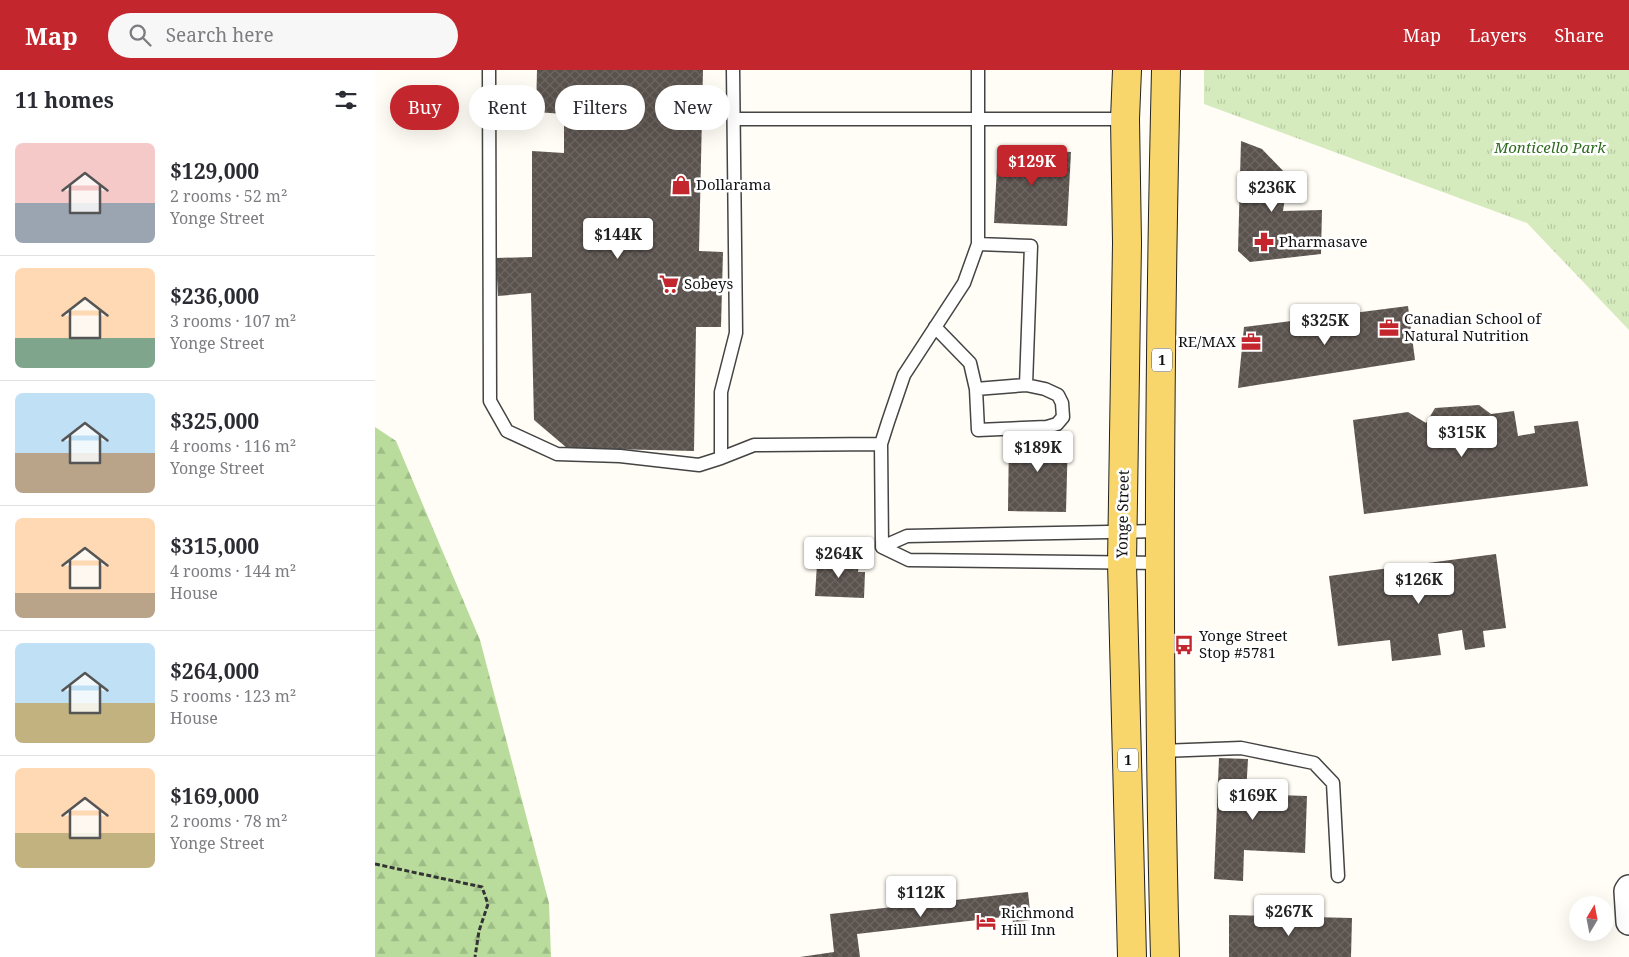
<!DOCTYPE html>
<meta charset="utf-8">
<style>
body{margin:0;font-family:"Noto Serif",serif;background:#f7f7f7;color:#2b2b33;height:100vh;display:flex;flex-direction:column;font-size:19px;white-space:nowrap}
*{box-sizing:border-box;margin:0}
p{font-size:16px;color:#7c7c81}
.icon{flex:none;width:28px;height:28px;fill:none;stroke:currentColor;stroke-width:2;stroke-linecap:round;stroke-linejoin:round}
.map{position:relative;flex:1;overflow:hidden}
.drawer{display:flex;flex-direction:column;background:#fff;width:375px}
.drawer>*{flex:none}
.guide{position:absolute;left:15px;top:15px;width:475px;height:45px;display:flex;gap:10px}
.needle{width:32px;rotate:10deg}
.fabs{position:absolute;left:1194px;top:826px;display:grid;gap:10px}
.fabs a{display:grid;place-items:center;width:45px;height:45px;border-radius:50%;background:#fff;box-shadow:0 5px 20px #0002;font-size:25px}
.price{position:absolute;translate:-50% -42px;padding:0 11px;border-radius:5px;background:#fff;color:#222;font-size:16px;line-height:32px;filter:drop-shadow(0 1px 2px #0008)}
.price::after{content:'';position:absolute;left:50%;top:30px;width:15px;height:11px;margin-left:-8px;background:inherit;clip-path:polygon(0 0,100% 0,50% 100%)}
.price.active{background:#c4262e;color:#fff}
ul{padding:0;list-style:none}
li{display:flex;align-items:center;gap:15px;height:125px;padding:0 15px}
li+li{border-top:1px solid #e1e1e2}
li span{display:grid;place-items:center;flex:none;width:140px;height:100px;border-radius:8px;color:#555}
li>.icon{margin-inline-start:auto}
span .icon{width:60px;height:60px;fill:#fffc;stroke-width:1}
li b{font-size:21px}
h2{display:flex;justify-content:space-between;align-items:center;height:60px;padding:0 15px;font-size:21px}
.pill{padding:0 18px;border-radius:22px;background:#fff;box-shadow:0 5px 20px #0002;font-size:18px;line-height:45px}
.pill.active{background:#c4262e;color:#fff}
header{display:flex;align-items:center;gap:30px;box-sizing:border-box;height:70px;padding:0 25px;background:#c4262e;color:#fff}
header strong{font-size:24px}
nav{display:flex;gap:28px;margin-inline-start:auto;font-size:18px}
.search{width:350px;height:45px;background:#f7f7f7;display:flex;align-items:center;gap:12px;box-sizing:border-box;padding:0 18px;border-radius:28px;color:#7c7c81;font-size:19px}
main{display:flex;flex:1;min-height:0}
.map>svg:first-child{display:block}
</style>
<header>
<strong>Map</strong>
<div class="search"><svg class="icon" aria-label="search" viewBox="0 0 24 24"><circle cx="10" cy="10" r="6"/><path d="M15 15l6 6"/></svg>Search here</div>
<nav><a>Map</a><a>Layers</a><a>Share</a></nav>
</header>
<main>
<section class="drawer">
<h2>11 homes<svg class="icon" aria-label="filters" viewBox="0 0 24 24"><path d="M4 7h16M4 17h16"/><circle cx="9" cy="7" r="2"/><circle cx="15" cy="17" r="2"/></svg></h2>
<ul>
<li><span style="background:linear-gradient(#f6c9c9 60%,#9aa5b1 0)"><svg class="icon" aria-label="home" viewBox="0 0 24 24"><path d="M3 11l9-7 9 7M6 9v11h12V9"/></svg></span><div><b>$129,000</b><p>2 rooms · 52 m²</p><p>Yonge Street</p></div></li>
<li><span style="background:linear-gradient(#ffd9b3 70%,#7fa58c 0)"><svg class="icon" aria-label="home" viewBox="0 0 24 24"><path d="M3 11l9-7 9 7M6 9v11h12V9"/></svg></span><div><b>$236,000</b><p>3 rooms · 107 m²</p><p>Yonge Street</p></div></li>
<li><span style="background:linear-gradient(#bfe0f5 60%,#b9a48a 0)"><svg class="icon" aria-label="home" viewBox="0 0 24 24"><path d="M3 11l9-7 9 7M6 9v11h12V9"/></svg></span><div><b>$325,000</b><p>4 rooms · 116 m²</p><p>Yonge Street</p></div></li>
<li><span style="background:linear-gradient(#ffd9b3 75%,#b9a48a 0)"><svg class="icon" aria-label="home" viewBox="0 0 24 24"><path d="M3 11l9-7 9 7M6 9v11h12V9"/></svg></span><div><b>$315,000</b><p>4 rooms · 144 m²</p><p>House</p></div></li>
<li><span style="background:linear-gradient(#bfe0f5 60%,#c2b280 0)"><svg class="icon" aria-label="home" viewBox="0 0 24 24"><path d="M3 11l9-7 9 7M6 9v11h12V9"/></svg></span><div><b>$264,000</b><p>5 rooms · 123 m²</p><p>House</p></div></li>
<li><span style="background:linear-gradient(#ffd9b3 65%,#c2b280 0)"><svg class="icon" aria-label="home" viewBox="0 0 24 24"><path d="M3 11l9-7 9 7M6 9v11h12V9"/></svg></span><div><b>$169,000</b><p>2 rooms · 78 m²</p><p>Yonge Street</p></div></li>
</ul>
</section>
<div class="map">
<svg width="1254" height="887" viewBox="0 0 1254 887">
<defs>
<pattern id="grass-tufts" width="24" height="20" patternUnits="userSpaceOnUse" patternTransform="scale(1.25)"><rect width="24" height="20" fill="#d5ebbd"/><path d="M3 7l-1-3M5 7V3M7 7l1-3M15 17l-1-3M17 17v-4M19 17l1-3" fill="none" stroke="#b6c8a1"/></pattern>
<pattern id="forest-firs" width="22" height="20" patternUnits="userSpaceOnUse" patternTransform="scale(1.25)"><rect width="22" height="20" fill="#b9dc9c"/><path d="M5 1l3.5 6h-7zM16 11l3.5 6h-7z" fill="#9ebc85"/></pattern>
<pattern id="building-cross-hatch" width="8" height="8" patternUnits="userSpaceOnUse" patternTransform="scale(1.25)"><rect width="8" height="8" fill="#5a524d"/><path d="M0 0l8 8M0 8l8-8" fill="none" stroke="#6d6662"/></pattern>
</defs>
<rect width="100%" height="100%" fill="#fffdf5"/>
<!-- grass -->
<path fill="url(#grass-tufts)" d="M829 0H1254V260L1152 153 829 34Z"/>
<!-- forest -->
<path fill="url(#forest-firs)" d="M0 357 21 371 105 570 174 833 176 887H0Z"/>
<!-- building -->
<path fill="url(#building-cross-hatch)" d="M162 0H328L324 181 348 182 346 257H321L319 381 192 378 159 350 156 223 123 226 121 188 157 187V81L189 83V44L161 42Z
M866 71 887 79 913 106 908 141 947 140 946 184 875 192 863 181Z
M623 78 696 82 692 156 619 153Z
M1033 236 1040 290 863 318 869 257Z
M1104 335 1116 344 1139 341 1143 366 1160 363 1159 356 1203 351 1213 416 989 444 978 350 1033 342 1051 353 1060 338Z
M634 365 693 366 691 442 633 441Z
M448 483H462L461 492 484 493 483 502H490L489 528 440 526 442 494H447Z
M1121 484 1131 558 1108 561 1110 577 1090 580 1087 560 1063 564 1066 585 1017 591 1015 570 963 576 954 506Z
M844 688 873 689 871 724 932 726 930 783 869 780 868 811 839 809Z
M653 822 656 850 638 853 637 846 482 864 485 887H425L459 882 455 844Z
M854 845 977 848 976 887H854Z"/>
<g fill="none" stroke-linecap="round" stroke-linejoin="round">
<defs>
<path id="lane" d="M114 0 115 331 132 361 182 384 245 386 324 395 346 388
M358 0 361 263 346 322V388L379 375 506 374
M359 49H750
M560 257 595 293 601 319 651 315 656 176 603 174
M601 319 603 360 672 357 682 354 688 347 687 333 683 325 670 319 651 315
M507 477 506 374 513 352 529 305 589 213 603 174V0
M507 477 534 490 786 493
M507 477 532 466 786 461
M786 681 866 678 939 693 958 713 963 806"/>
<path id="street" d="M1254 818 1252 821 1254 852"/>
<path id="primary" d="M752 0 750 49 752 173 747 493 757 887
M790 887C782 592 784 295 791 0"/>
</defs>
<!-- lane casing -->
<use href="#lane" stroke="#444" stroke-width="15"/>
<!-- street casing -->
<use href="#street" stroke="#444" stroke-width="28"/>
<!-- primary casing -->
<use href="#primary" stroke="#222" stroke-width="30"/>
<!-- path -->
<path stroke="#333" stroke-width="3" stroke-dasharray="5 2.5" stroke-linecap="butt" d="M0 794 107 817 113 834 104 861 100 887"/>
<!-- lane -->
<use href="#lane" stroke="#fff" stroke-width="12"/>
<!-- street -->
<use href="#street" stroke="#fff" stroke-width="25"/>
<!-- primary -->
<use href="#primary" stroke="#f9d66b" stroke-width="28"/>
</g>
<!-- icons -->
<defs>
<symbol id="shop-bare" viewBox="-9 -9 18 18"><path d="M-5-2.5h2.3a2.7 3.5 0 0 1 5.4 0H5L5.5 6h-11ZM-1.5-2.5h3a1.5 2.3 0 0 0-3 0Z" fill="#c4262e" stroke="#fff" stroke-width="2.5" paint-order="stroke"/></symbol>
<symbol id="pharmacy-bare" viewBox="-9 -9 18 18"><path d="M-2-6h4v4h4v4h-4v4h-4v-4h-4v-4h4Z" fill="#c4262e" stroke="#fff" stroke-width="2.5" paint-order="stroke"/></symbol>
<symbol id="supermarket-bare" viewBox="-9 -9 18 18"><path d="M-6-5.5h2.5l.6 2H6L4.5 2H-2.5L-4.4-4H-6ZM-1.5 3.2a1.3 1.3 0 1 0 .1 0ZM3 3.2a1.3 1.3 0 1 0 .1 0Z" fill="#c4262e" stroke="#fff" stroke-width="2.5" paint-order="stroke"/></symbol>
<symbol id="office-bare" viewBox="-9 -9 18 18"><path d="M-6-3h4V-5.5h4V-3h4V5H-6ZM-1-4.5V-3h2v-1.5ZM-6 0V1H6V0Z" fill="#c4262e" stroke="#fff" stroke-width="2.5" paint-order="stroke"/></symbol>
<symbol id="bus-bare" viewBox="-9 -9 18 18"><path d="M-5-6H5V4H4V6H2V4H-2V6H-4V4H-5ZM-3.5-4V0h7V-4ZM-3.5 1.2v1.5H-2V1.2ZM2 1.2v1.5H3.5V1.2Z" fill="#c4262e" stroke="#fff" stroke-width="2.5" paint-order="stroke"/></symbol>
<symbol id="hotel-bare" viewBox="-9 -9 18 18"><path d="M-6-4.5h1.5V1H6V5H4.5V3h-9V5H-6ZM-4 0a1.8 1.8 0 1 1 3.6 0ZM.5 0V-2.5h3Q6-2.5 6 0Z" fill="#c4262e" stroke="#fff" stroke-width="2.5" paint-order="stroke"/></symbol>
</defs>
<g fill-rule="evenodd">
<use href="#shop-bare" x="292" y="101" width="28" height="28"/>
<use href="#pharmacy-bare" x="875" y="158" width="28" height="28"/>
<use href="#supermarket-bare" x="280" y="200" width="28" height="28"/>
<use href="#office-bare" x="1000" y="244" width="28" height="28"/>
<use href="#office-bare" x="862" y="258" width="28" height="28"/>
<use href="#bus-bare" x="795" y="561" width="28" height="28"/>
<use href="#hotel-bare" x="597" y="838" width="28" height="28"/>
</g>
<g text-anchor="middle" stroke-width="5" stroke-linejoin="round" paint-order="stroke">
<!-- shield labels -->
<g fill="#fff" stroke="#585858" stroke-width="1">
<rect x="777" y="278.5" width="20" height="23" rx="4"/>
<rect x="743" y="678.5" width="20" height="23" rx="4"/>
</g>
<g font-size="14" font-weight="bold" fill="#111">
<text x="787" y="295">1</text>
<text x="753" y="695">1</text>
</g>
<!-- park labels -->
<g font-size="15" font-style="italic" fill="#2f6b1f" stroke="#fff">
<text x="1175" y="83">Monticello Park</text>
</g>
<!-- poi labels -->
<g font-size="15" fill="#111" stroke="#fff" text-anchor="start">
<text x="321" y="120">Dollarama</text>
<text x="904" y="177">Pharmasave</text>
<text x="309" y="219">Sobeys</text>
<text x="1029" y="254">Canadian School of<tspan x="1029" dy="17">Natural Nutrition</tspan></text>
<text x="861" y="277" text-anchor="end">RE/MAX</text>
<text x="824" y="571">Yonge Street<tspan x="824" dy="17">Stop #5781</tspan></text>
<text x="626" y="848">Richmond<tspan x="626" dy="17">Hill Inn</tspan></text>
</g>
<!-- street labels -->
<g font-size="15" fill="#111" stroke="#fff">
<text transform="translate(748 444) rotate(-89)" y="5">Yonge Street</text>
</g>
</g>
</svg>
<div class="fabs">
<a><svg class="needle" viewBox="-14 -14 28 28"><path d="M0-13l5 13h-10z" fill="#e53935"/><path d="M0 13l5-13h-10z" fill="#7c7c81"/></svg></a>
</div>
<b class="price active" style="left:657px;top:117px">$129K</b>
<b class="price" style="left:897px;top:143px">$236K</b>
<b class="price" style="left:243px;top:190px">$144K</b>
<b class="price" style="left:950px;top:276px">$325K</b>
<b class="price" style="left:1087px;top:388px">$315K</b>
<b class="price" style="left:663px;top:403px">$189K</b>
<b class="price" style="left:464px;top:509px">$264K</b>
<b class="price" style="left:1044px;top:535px">$126K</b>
<b class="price" style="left:878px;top:751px">$169K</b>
<b class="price" style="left:546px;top:848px">$112K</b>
<b class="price" style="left:914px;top:867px">$267K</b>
<div class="guide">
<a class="pill active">Buy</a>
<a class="pill">Rent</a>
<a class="pill">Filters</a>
<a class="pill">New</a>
</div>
</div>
</main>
